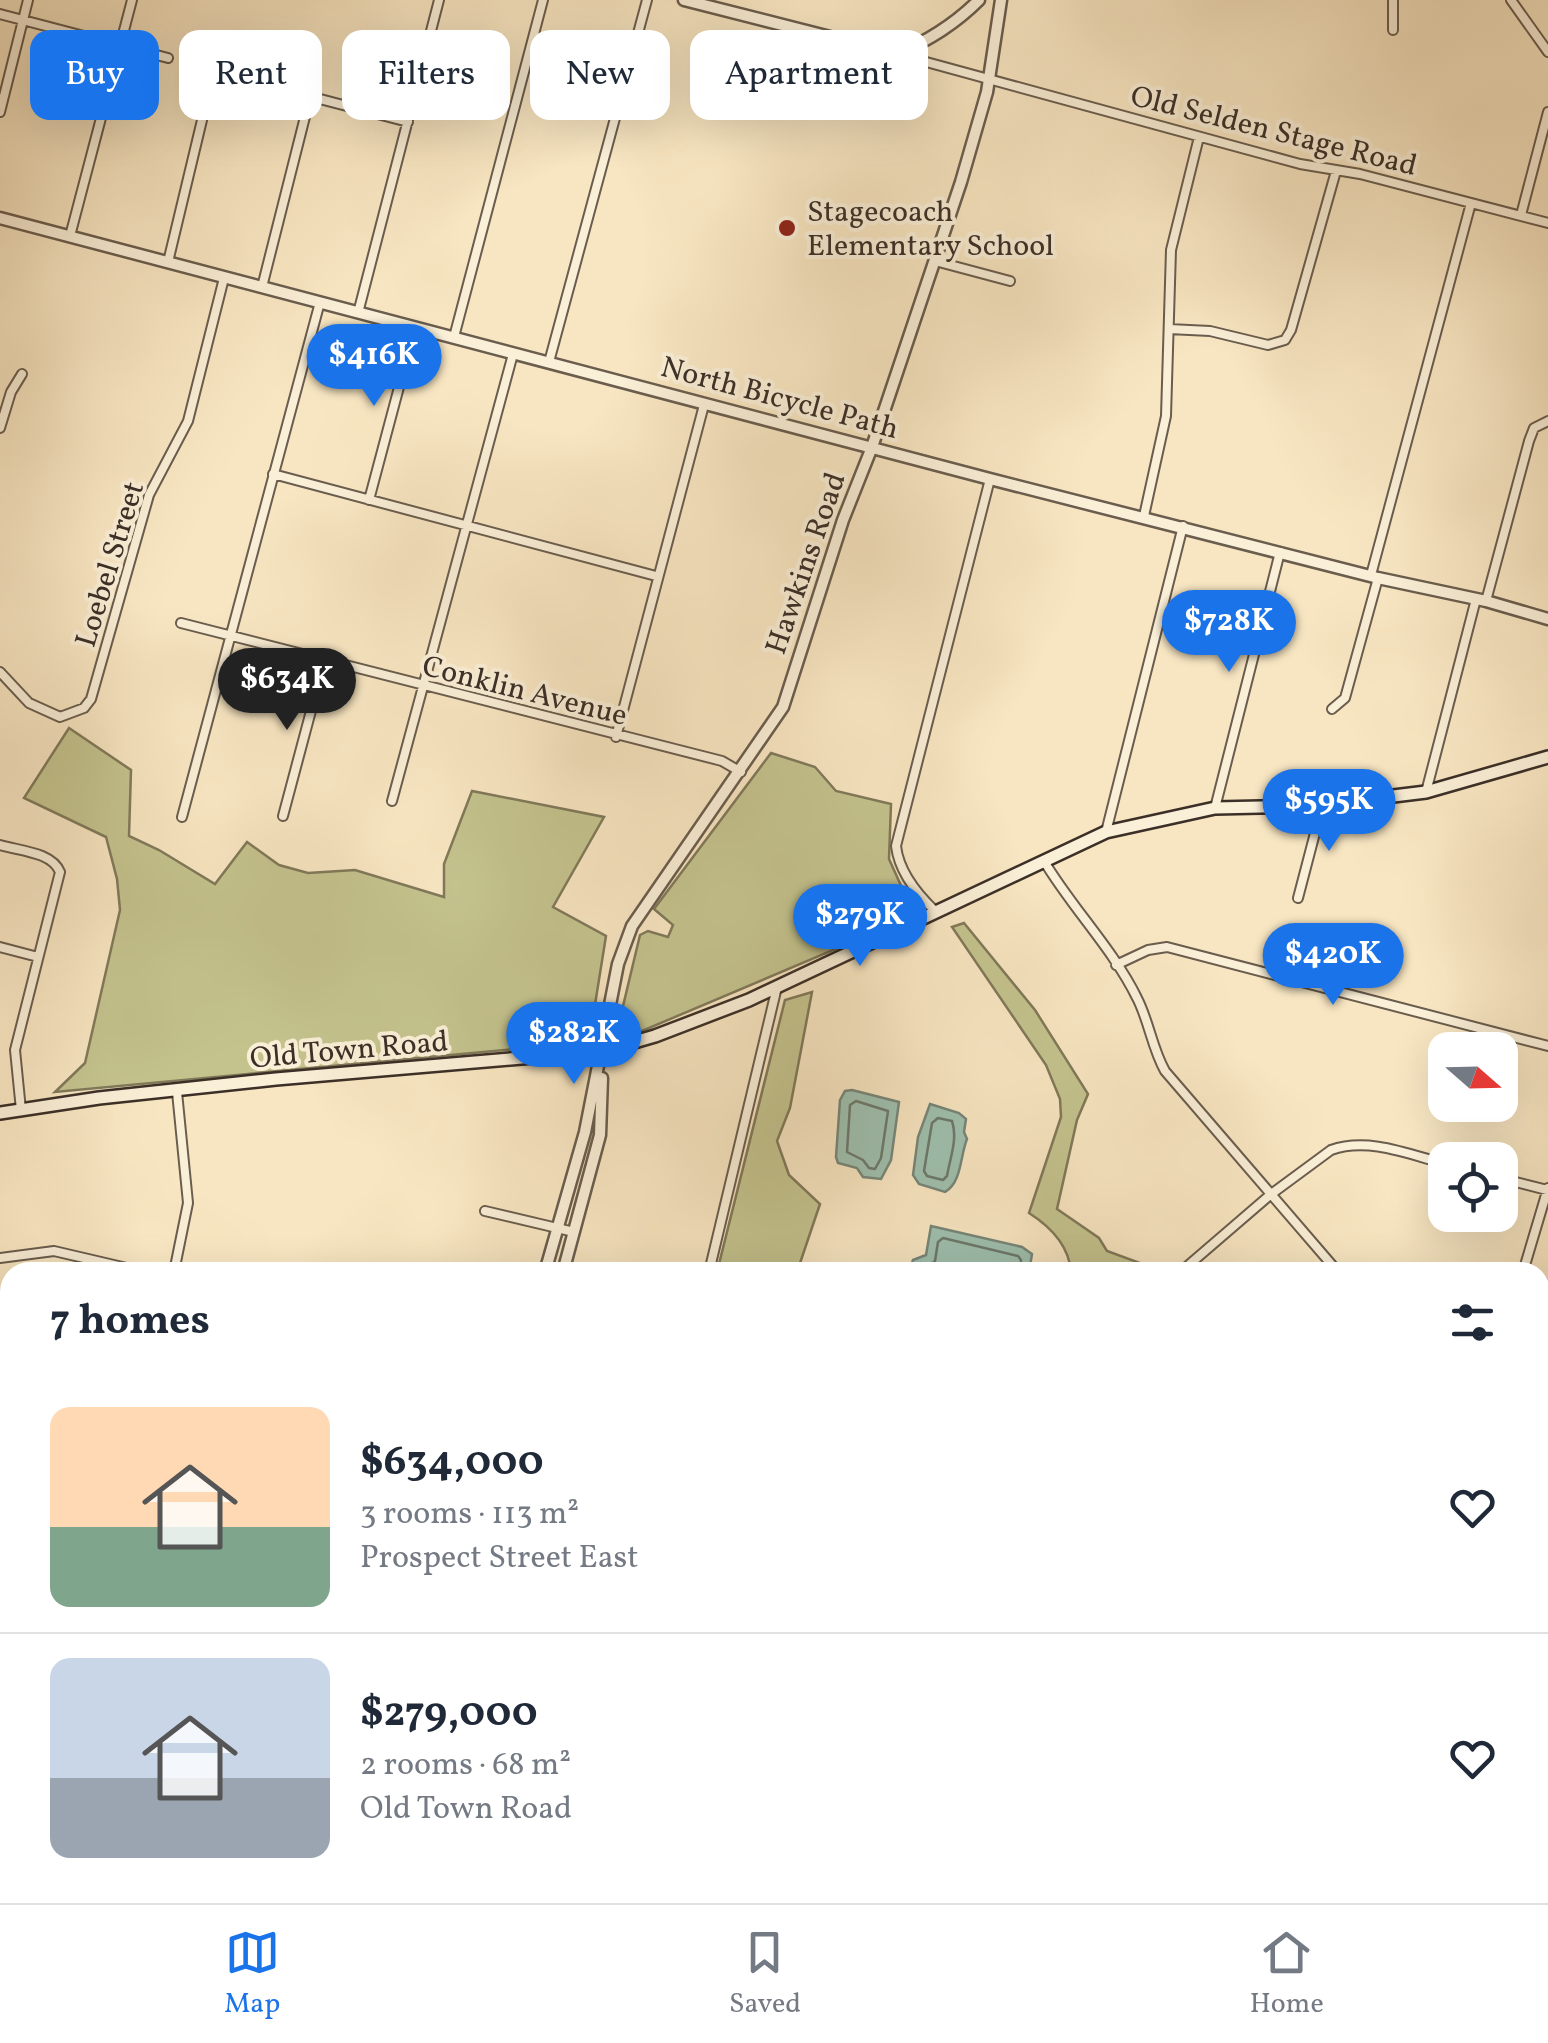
<!DOCTYPE html>
<meta charset="utf-8">
<style>
body{margin:0;font-family:Vollkorn,serif;background:#f6f6f7;color:#1f2937;height:100vh;display:flex;flex-direction:column;font-size:38px;white-space:nowrap}
*{box-sizing:border-box;margin:0}
p{font-size:32px;color:#747a83}
.icon{flex:none;width:55px;height:55px;fill:none;stroke:currentColor;stroke-width:2;stroke-linecap:round;stroke-linejoin:round}
.map{position:relative;flex:1;overflow:hidden}
.details{position:absolute;left:0px;top:1262px;width:1550px;height:642px;display:flex;flex-direction:column;background:#fff;border-radius:30px 30px 0 0;box-shadow:0 10px 40px #0002}
.details>*{flex:none}
.banner{position:absolute;left:30px;top:30px;width:1000px;height:90px;display:flex;gap:20px}
.needle{width:65px;rotate:110deg}
.fabs{position:absolute;left:1428px;top:1032px;display:grid;gap:20px}
.fabs a{display:grid;place-items:center;width:90px;height:90px;border-radius:20px;background:#fff;box-shadow:0 10px 40px #0002;font-size:50px}
.price{position:absolute;translate:-50% -85px;padding:0 22px;border-radius:35px;background:#1a73e8;color:#fff;font-size:32px;line-height:65px;filter:drop-shadow(0 2px 5px #0008)}
.price::after{content:'';position:absolute;left:50%;top:60px;width:30px;height:22px;margin-left:-15px;background:inherit;clip-path:polygon(0 0,100% 0,50% 100%)}
.price.active{background:#222;color:#fff}
ul{padding:0;list-style:none}
li{display:flex;align-items:center;gap:30px;height:250px;padding:0 50px}
li+li{border-top:2px solid #e0e1e3}
li span{display:grid;place-items:center;flex:none;width:280px;height:200px;border-radius:20px;color:#555}
li>.icon{margin-inline-start:auto}
span .icon{width:120px;height:120px;fill:#fffc;stroke-width:1}
li b{font-size:42px}
h2{display:flex;justify-content:space-between;align-items:center;height:120px;padding:0 50px;font-size:42px}
.pill{padding:0 35px;border-radius:20px;background:#fff;box-shadow:0 10px 40px #0002;font-size:35px;line-height:90px}
.pill.active{background:#1a73e8;color:#fff}
.menu{display:flex;justify-content:space-around;align-items:center;height:140px;border-top:2px solid #e0e1e3;background:#fff;font-size:28px;color:#747a83}
.menu a{display:grid;justify-items:center;gap:5px}
.menu .active{color:#1a73e8}
.map>svg:first-child{display:block}
</style>
<div class="map">
<svg width="1548" height="1903" viewBox="0 0 1548 1903">
<rect width="100%" height="100%" fill="#f8e6c2"/>
<filter id="stains"><feTurbulence type="fractalNoise" baseFrequency=".002" numOctaves="4"/><feColorMatrix values="0 0 0 0 .2 0 0 0 0 .09 0 0 0 0 .02 0 0 0 .5 -.17"/></filter>
<radialGradient id="worn" r=".72"><stop offset=".6" stop-color="#630" stop-opacity="0"/><stop offset="1" stop-color="#630" stop-opacity=".3"/></radialGradient>
<!-- green -->
<path fill="#c4c38e" stroke="#80795a" stroke-width="2.5" d="M69 728 131 770 129 836 159 850 215 884 247 842 279 865 308 873 355 870 444 897V864L472 791 604 817 553 907 606 936 589 1042 55 1092 85 1063 120 910 117 879 106 837 24 798Z
M771 753 815 767 836 791 891 804 889 859 912 910 871 934 623 1039 618 1027 640 935 648 931 668 937 673 925 654 909Z
M964 923 1035 1010 1088 1094 1077 1120 1057 1209 1099 1238 1107 1251 1164 1272H1071C1069 1245 1051 1227 1029 1213L1061 1117 1060 1099 1046 1065 952 927Z
M812 992 790 1108 777 1141 789 1175 820 1204 797 1272H717L785 1000Z
M724 1895H1105L1133 1903H723Z"/>
<!-- water -->
<path fill="#9ec0af" stroke="#768679" stroke-width="2.5" d="M852 1090 899 1102 891 1160 881 1179 863 1177 857 1168 838 1163 836 1157 840 1100 845 1091Z
M930 1104 959 1113 966 1119 964 1132 967 1139C960 1156 962 1182 945 1192L919 1184 913 1175 918 1137Z
M931 1226 1022 1247 1032 1254 1029 1272H909L913 1260 926 1255Z"/>
<g fill="none" stroke-linecap="round" stroke-linejoin="round">
<!-- shore -->
<path stroke="#6c786b" stroke-width="2.5" d="M856 1101 888 1111 881 1158 875 1169 869 1168 863 1160 847 1152 850 1105Z
M938 1118 952 1121C958 1139 950 1158 947 1176L943 1180 927 1176 924 1171 932 1123Z
M920 1272 935 1261 938 1242 943 1238 1018 1256 1021 1260 1020 1272"/>
<defs>
<path id="minor" d="M1511 0 1548 52
M0 14 168 58
M1393 30V0
M897 54 1300 164 1360 174 1548 223
M0 112 28 0
M1521 215 1548 112
M70 236 132 0
M935 261 1010 281
M168 262 208 95 221 77 232 76 408 122
M262 287 310 97
M358 313 439 0
M1169 329 1210 331 1268 345 1285 340 1291 330 1336 171
M454 337 543 0
M549 362 647 0
M0 428 11 392 22 374
M273 474 656 576
M369 500 415 327
M1144 516 1166 416 1171 250 1199 137
M1371 575 1471 203
M1486 601 1529 441 1534 428 1548 421
M181 623 722 761 741 772
M0 672 29 703 60 717 84 708 91 699 149 495 188 421 224 278
M1332 709 1345 698 1378 578
M616 737 704 405
M1426 792 1476 599
M392 801 513 354
M1215 808 1280 552
M283 816 324 662
M182 817 320 302
M1106 832 1183 526
M0 845C20 851 52 852 60 872L15 1050 21 1110
M1044 861C1072 908 1113 949 1137 998 1149 1021 1152 1048 1165 1071L1338 1272
M1298 898 1315 833 1312 806
M935 911C916 893 899 872 896 846L990 479
M0 947 38 957
M1116 965 1148 950 1167 947 1548 1046
M1500 1178 1547 1190
M485 1211 574 1232
M0 1258 54 1251 144 1272
M1184 1269 1270 1195 1331 1150C1368 1137 1408 1154 1445 1164
M174 1272 188 1203 177 1092
M709 1272 777 987
M1523 1272 1548 1188
M1540 1341 1548 1343
M0 1381 10 1383
M1540 1504V1509
M1540 1559 1548 1561
M0 1572 10 1580
M1540 1697 1544 1681
M0 1754 10 1762
M323 1895 354 1903
M1180 1895 1190 1903
M288 1903 290 1895
M712 1903 713 1895
M1479 1903 1482 1895"/>
<path id="tertiary" d="M684 0 897 54C928 41 955 24 979 0
M0 218 990 479 1378 578 1486 601 1548 619
M545 1272 585 1132 618 964 632 926 783 707 843 520 872 447 961 182 987 92 1001 0
M563 1272 600 1135 602 1078
M448 1903 450 1895
M468 1903 470 1895"/>
<path id="secondary" d="M0 1113 99 1098 276 1079 603 1051 655 1036 749 1000 1106 832 1215 808 1312 806 1426 792 1548 757"/>
<path id="trunk" d="M0 1866 10 1875
M0 1895 9 1903
M33 1895 42 1903"/>
</defs>
<!-- minor casing -->
<use href="#minor" stroke="#6a5d4e" stroke-width="12"/>
<!-- tertiary casing -->
<use href="#tertiary" stroke="#6a5d4e" stroke-width="15"/>
<!-- secondary casing -->
<use href="#secondary" stroke="#3b2f27" stroke-width="16"/>
<!-- trunk casing -->
<use href="#trunk" stroke="#3b2f27" stroke-width="19"/>
<!-- minor -->
<use href="#minor" stroke="#faefd7" stroke-width="8"/>
<!-- tertiary -->
<use href="#tertiary" stroke="#faefd7" stroke-width="10"/>
<!-- secondary -->
<use href="#secondary" stroke="#faefd7" stroke-width="11"/>
<!-- trunk -->
<use href="#trunk" stroke="#ecc381" stroke-width="14"/>
</g>
<!-- markers -->
<circle fill="#8f2418" stroke="#faefd7" stroke-width="4" cx="787" cy="228" r="10"/>
<g text-anchor="middle" stroke-width="8" stroke-linejoin="round" paint-order="stroke">
<!-- street labels -->
<g font-size="30" fill="#3b2f27" stroke="#faefd7">
<text transform="translate(1274 130) rotate(14)" y="10">Old Selden Stage Road</text>
<text transform="translate(780 397) rotate(15)" y="10">North Bicycle Path</text>
<text transform="translate(805 563) rotate(-71)" y="10">Hawkins Road</text>
<text transform="translate(109 564) rotate(-73)" y="10">Loebel Street</text>
<text transform="translate(525 690) rotate(14)" y="10">Conklin Avenue</text>
<text transform="translate(349 1049) rotate(-5)" y="10">Old Town Road</text>
</g>
<!-- poi labels -->
<g font-size="30" fill="#3b2f27" stroke="#faefd7" text-anchor="start">
<text x="807" y="221">Stagecoach<tspan x="807" dy="34">Elementary School</tspan></text>
</g>
</g>
<rect width="100%" height="100%" filter="url(#stains)"/>
<rect width="100%" height="100%" fill="url(#worn)"/>
</svg>
<div class="fabs">
<a><svg class="needle" viewBox="-14 -14 28 28"><path d="M0-13l5 13h-10z" fill="#e53935"/><path d="M0 13l5-13h-10z" fill="#747a83"/></svg></a>
<a><svg class="icon" aria-label="locate" viewBox="0 0 24 24"><circle cx="12" cy="12" r="6"/><path d="M12 2v4M12 18v4M2 12h4M18 12h4"/></svg></a>
</div>
<b class="price" style="left:374px;top:409px">$416K</b>
<b class="price" style="left:1229px;top:675px">$728K</b>
<b class="price active" style="left:287px;top:733px">$634K</b>
<b class="price" style="left:1329px;top:854px">$595K</b>
<b class="price" style="left:860px;top:969px">$279K</b>
<b class="price" style="left:1333px;top:1008px">$420K</b>
<b class="price" style="left:574px;top:1087px">$282K</b>
<div class="banner">
<a class="pill active">Buy</a>
<a class="pill">Rent</a>
<a class="pill">Filters</a>
<a class="pill">New</a>
<a class="pill">Apartment</a>
</div>
<section class="details">
<h2>7 homes<svg class="icon" aria-label="filters" viewBox="0 0 24 24"><path d="M4 7h16M4 17h16"/><circle cx="9" cy="7" r="2"/><circle cx="15" cy="17" r="2"/></svg></h2>
<ul>
<li><span style="background:linear-gradient(#ffd9b3 60%,#7fa58c 0)"><svg class="icon" aria-label="home" viewBox="0 0 24 24"><path d="M3 11l9-7 9 7M6 9v11h12V9"/></svg></span><div><b>$634,000</b><p>3 rooms · 113 m²</p><p>Prospect Street East</p></div><svg class="icon" aria-label="heart" viewBox="0 0 24 24"><path d="M12 20l-8-8c-3-5 5-10 8-4 3-6 11-1 8 4z"/></svg></li>
<li><span style="background:linear-gradient(#c9d6e8 60%,#9aa5b1 0)"><svg class="icon" aria-label="home" viewBox="0 0 24 24"><path d="M3 11l9-7 9 7M6 9v11h12V9"/></svg></span><div><b>$279,000</b><p>2 rooms · 68 m²</p><p>Old Town Road</p></div><svg class="icon" aria-label="heart" viewBox="0 0 24 24"><path d="M12 20l-8-8c-3-5 5-10 8-4 3-6 11-1 8 4z"/></svg></li>
</ul>
</section>
</div>
<nav class="menu">
<a class="active"><svg class="icon" aria-label="map" viewBox="0 0 24 24"><path d="M3 6l6-2 6 2 6-2v14l-6 2-6-2-6 2zM9 4v14M15 6v14"/></svg>Map</a>
<a><svg class="icon" aria-label="saved" viewBox="0 0 24 24"><path d="M7 4h10v16l-5-4-5 4z"/></svg>Saved</a>
<a><svg class="icon" aria-label="home" viewBox="0 0 24 24"><path d="M3 11l9-7 9 7M6 9v11h12V9"/></svg>Home</a>
</nav>
